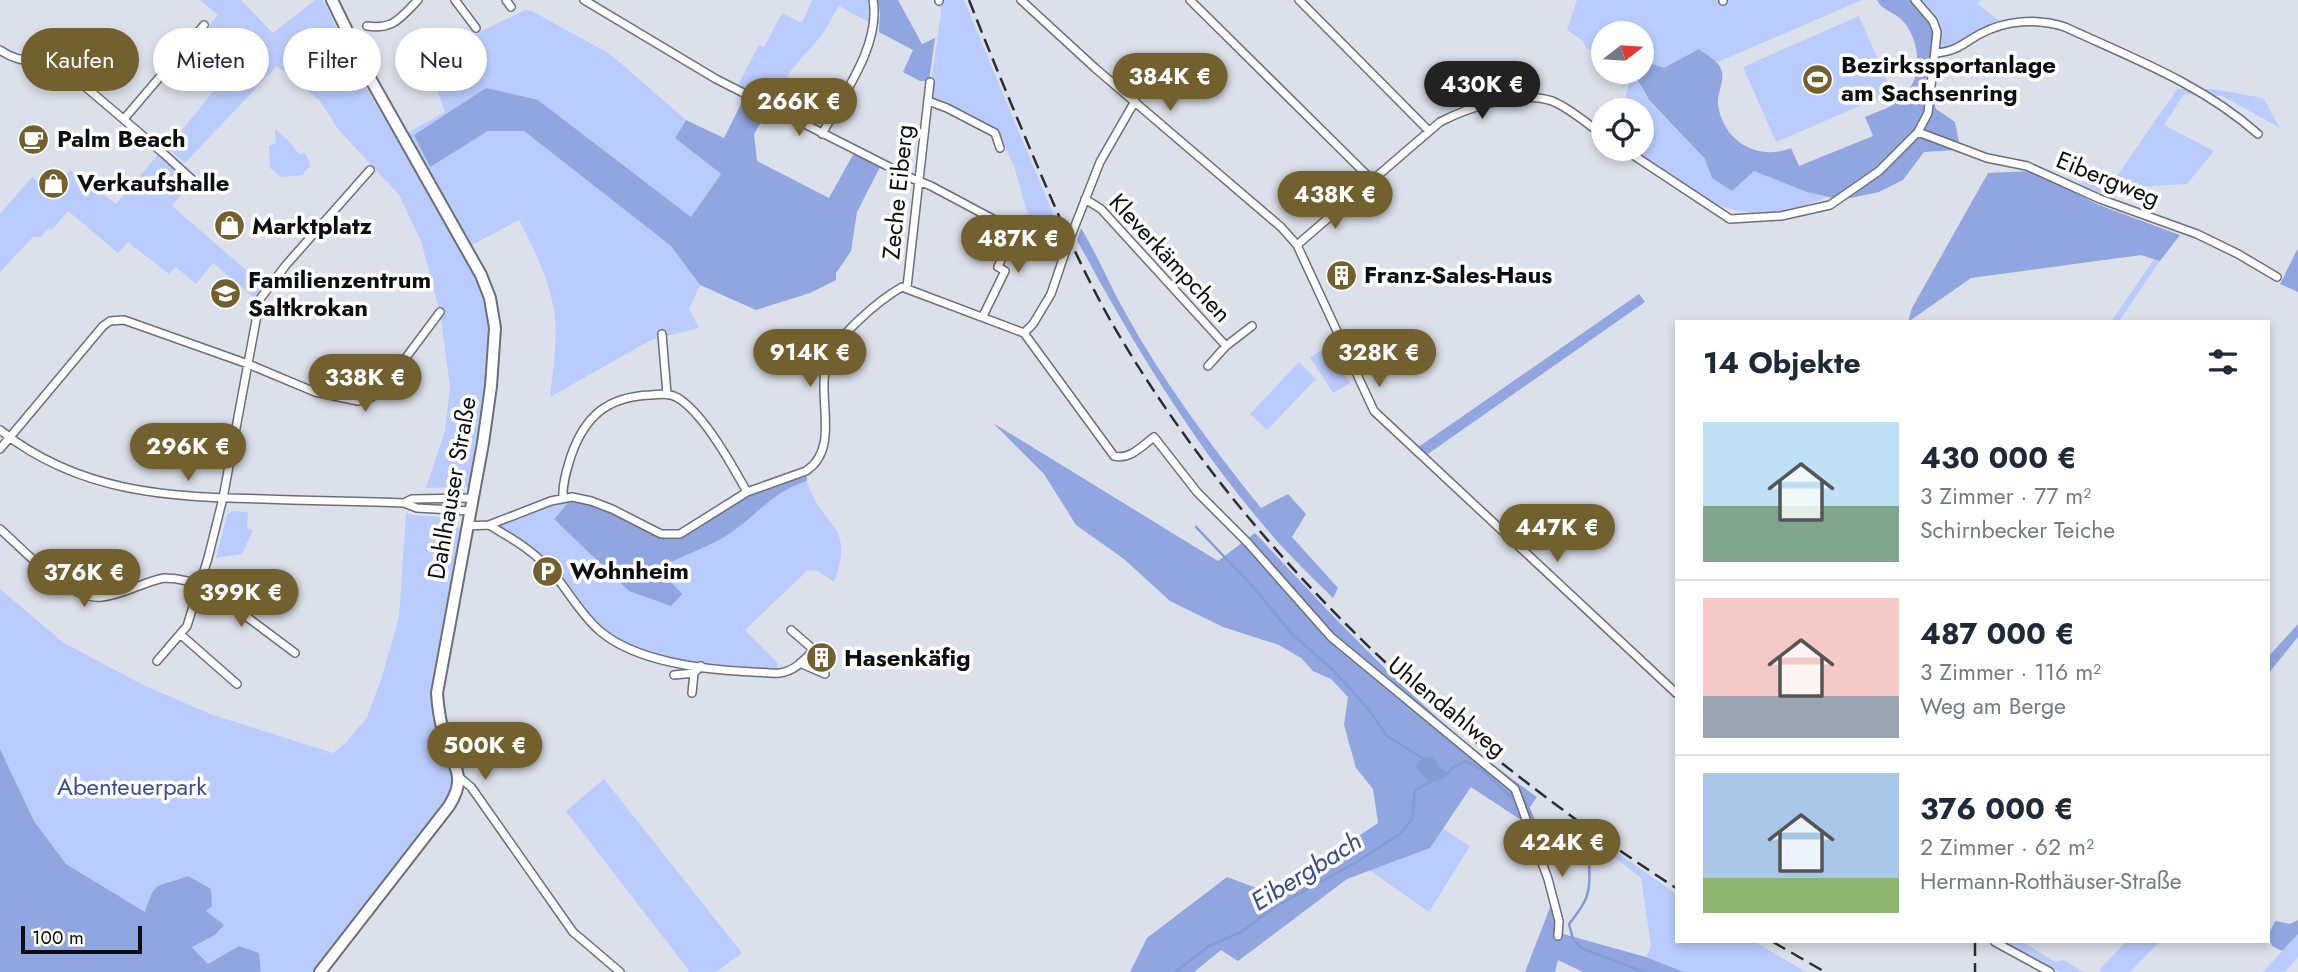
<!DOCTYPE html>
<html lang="de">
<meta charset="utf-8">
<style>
body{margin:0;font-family:Jost,sans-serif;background:#f6f6f7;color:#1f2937;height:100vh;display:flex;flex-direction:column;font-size:26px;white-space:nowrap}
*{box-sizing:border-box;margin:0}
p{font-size:23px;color:#747a83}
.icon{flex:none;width:38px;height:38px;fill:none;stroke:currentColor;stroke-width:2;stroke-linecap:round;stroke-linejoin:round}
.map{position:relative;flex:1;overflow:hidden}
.sheet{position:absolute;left:1675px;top:320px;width:595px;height:623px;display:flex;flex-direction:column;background:#fff;border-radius:0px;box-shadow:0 4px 10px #0003}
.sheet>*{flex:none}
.guide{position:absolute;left:21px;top:28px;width:665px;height:63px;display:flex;gap:14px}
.needle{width:46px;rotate:73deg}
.controls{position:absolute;left:1591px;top:21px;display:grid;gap:14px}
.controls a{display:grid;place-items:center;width:63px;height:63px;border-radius:50%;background:#fff;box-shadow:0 4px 10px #0003;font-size:35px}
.scale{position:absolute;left:21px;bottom:18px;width:121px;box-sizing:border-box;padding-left:7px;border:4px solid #0d0e12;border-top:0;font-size:19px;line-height:24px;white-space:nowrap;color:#0d0e12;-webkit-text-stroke:5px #fff;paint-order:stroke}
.price{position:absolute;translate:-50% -60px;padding:0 16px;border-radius:24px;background:#73602f;color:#fff;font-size:23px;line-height:46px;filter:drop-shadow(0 2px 4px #0008)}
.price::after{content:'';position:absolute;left:50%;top:42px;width:21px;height:16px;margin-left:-10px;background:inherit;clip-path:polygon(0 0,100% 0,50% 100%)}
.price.current{background:#222;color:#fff}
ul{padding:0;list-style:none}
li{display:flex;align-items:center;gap:21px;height:175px;padding:0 28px}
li+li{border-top:2px solid #e0e1e3}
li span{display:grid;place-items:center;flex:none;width:196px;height:140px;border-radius:0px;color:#555}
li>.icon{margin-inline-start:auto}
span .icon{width:84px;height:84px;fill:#fffc;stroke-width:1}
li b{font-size:30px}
h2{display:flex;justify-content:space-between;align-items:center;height:84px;padding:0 28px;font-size:30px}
.tag{padding:0 24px;border-radius:32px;background:#fff;box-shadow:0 4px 10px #0003;font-size:24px;line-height:63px}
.tag.current{background:#73602f;color:#fff}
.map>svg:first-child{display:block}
</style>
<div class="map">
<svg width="2298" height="972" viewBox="0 0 2298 972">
<rect width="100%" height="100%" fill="#dce0ea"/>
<!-- green -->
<path fill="#baccfd" d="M200 0H241L273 33 315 0H323L365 86 444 219 483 290 490 330 487 388 471 487 426 488 445 431 450 387 440 312 421 241 399 195 338 129 320 101 277 66 185 163 167 148 238 61 205 31 218 15Z
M812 0H868L870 23 839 6 822 35 793 68 771 103 737 87 759 45 764 47 782 13 802 23Z
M940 0H964L1066 245 1060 265 1047 260 1028 215 1014 166 997 130 929 96 941 13Z
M1577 0H1862L1718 62 1699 49 1664 69 1644 61 1642 63V33H1603V52L1586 49 1583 41 1567 30Z
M1915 0H1981L1978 4 2003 24 1960 46 1936 53Z
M525 10 532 11 610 54 686 120 675 138 721 174 691 217 538 100 430 166 488 131H524L671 246 700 285 689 309 699 328 651 340 550 397C553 367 559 335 553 305 547 275 533 247 519 220L470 246 407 133 445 112 425 58Z
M1859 16 1892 92 1776 142 1743 67Z
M1632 72 1649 101 1705 159 1713 178 1732 190 1754 170 1807 192 1827 197C1737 235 1696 197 1625 149H1642V110H1622Z
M2177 89H2213L2263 98 2280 128 2222 96 2184 94 2164 125 2214 151 2187 184 2121 188 2100 193 2074 184 2115 179Z
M275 129 289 141 299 154H306L310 166 302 175 281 177 270 168 269 146 276 143Z
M160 152 192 182 172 206 267 288 257 300 213 263 196 284 176 267 169 274 128 242 118 253 68 211 52 230 49 228 41 237H33L0 272V214L32 177 50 192 70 170 116 204Z
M2154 259 2160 261 2122 317 2119 322H2111Z
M1329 346 1350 383 1333 393 1310 357Z
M1299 362 1316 379 1267 430 1250 414Z
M807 481C822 530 856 522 834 582L818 571 808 570 745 630 777 662 778 672C726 670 645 665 602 632 583 617 573 591 555 574 536 556 512 541 491 525L550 502 572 498 554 518 572 536 657 568C680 557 716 544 736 529 763 509 772 492 807 481Z
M232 511 248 512 247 529 253 530 242 554 216 558 227 515Z
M406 513C426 520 447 510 460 530L431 695 437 732 453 779 448 800 312 972H261L262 967 208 964 192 946 215 935 188 876C159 886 154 879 145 912L66 864 34 821 0 749V589L64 643 145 686 213 715 333 753 346 743 367 717 381 680 399 617Z
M604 779 742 953 716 972H690L566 811Z
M1574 822 1676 894V942H1755L1806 972H1684L1646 957 1651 946 1641 878 1575 826Z
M1443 829 1470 846 1429 912 1369 870 1430 848Z
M2298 934V957L2285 972H2263Z
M2002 942H2023L2055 962 2063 960 2084 972H2060L2021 953Z
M2126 942H2159L2130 972H2102L2099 970Z"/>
<!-- forest -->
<path fill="#91a6e0" d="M878 0H898L922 44 935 38 929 81H920L903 72 913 50 879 32 880 13Z
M1877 0H1915L1937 32 1931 91 1936 109 1955 122 1959 143 1956 150 1924 152 1903 180 1879 192 1841 200 1807 192 1754 171 1732 191 1712 178 1705 159 1649 100 1633 72H1642V63L1644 61 1664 68 1699 49C1708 56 1719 60 1722 72 1724 82 1717 94 1718 104 1722 140 1757 162 1791 148L1799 166 1873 136 1865 117C1879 111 1894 107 1904 96 1924 76 1920 39 1902 20 1893 11 1882 11 1877 0Z
M486 88 538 100 691 217 721 174 675 138 686 120 724 138 744 98 768 110 754 134 757 161 829 198 854 153 880 167 857 212 851 251 836 273V280L810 293 756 310 700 285 671 246 524 131H488L430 167 414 135Z
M2031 171 2099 205 2180 235 2160 261 2141 255 1971 278 1908 322 1912 308 1988 173Z
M1081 228C1098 256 1110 286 1126 314 1164 383 1212 447 1261 508L1288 494 1306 514 1292 537 1338 588 1333 598C1314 579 1295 561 1277 541 1197 450 1134 346 1077 240Z
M2298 248V292L2280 284Z
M1639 294 1645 302 1425 456 1414 450Z
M993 423 1218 561 1255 533C1343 627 1431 723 1537 797L1521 820 1471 787 1430 848 1347 879 1238 961 1221 950 1194 972H1130L1147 938 1227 877 1267 892 1314 859 1341 848 1378 823 1373 789 1356 768 1344 725 1348 697 1331 679 1313 671 1301 658 1279 645 1223 627 1170 601 1124 559 1076 525 1044 474Z
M806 472 807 481C773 492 763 509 736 529 717 544 680 557 658 568L682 594 671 606 629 591 554 519 572 498 591 502 670 537 748 493Z
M2298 624V637L2268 674V657Z
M0 749 34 821 66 864 145 912C156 878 156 888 188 876L211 889 212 906 206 911 224 925 215 935 192 947 208 964 239 946 259 953 261 972H0Z
M1551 905 1556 932 1646 957 1684 972H1583L1558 960 1555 972H1525Z
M2298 920V934L2282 951 2272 946 2268 936 2275 921 2290 924Z"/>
<!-- water -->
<path fill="#869ad4" d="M1433 757 1439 767 1449 773 1443 779 1430 782 1420 773 1415 766 1422 758Z"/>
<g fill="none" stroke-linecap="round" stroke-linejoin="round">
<!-- stream -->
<path stroke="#869ad4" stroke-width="2.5" d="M1196 527 1255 589 1291 633 1334 671 1369 710 1387 736 1422 758
M1449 773 1451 768 1466 761 1483 771 1512 798H1524L1534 821 1589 857C1590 892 1591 897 1569 924L1573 939 1581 948 1644 972
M1175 972 1209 946 1241 932 1275 907 1355 863 1400 834 1412 819 1415 790 1430 782"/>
<defs>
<path id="street" d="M455 0 476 28
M506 0 511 7
M584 0 716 79 911 178 931 186 1008 227 1027 224
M939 0V1
M1021 0 1095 68 1281 227 1297 245 1374 411 1676 693
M1190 0 1372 180
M1299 0 1429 131
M1723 1V0
M367 26C394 30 401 17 418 0
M0 50C21 66 46 58 68 72L163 153 197 184
M1936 53C1958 51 1962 44 1980 34 2006 20 2037 18 2065 27 2132 58 2202 84 2258 134
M928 101 947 108 995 133 1000 148
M124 119 204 25
M1918 132 1987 158 2027 166 2100 199 2197 234 2238 254 2277 277
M822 134C843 95 881 45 873 0
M1624 149 1730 219 1781 216 1830 205 1879 171 1918 132 1928 113 1937 32 1933 21 1915 0
M1085 199 1101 209 1226 346
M1297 245 1440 122C1469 107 1521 90 1552 101 1570 108 1587 124 1603 135
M907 287 930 82
M983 316 1005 271 998 267 1015 227
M1024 333 1114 456C1130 460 1142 446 1154 437L1197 492 1248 543 1331 637 1515 789 1548 879 1559 921 1558 936
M1024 333 1033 324 1051 294 1069 241 1100 162 1135 101
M662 334 667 394
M1208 366 1226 346 1252 326
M0 430C79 493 168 497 264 499 311 501 357 501 404 503L417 508 470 511
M0 449 103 326 110 321 124 320 248 364 315 392 358 401 370 398 381 391 440 312
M563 498C562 484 567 469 571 456 585 416 607 397 650 395 662 394 672 393 681 400 706 418 732 465 747 492
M404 503 412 499 472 498
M489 525C513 539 534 551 553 573 569 592 581 615 600 631 636 662 707 670 753 672 761 672 771 674 780 673 795 671 804 660 814 650L791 630
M467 526 489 525 551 501 572 497 591 501 612 509 661 534H680L747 492 806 471C841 448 816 397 827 363 835 337 879 300 902 287L1024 333
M0 529C24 550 69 601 102 597 123 595 143 582 164 578 180 578 197 583 211 590L295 653
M180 634 237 684
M157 661 187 626 208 558 223 498 260 299 286 265 370 170
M800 663 825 674
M674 675 694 673 701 666
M692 693 694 673
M459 777 471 787 573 932 620 972
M1995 942 2050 972"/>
<path id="secondary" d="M320 972 449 806C466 779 456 769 446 743 441 726 438 710 437 693L483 443 491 386 495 328 490 298 481 275 371 80 332 0"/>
</defs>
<!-- street casing -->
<use href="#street" stroke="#6b6f78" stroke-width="10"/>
<!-- secondary casing -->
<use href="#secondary" stroke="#6b6f78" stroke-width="14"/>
<!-- street -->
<use href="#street" stroke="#fff" stroke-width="7"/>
<!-- secondary -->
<use href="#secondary" stroke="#fff" stroke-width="10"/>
<!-- rail -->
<path stroke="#2c2e33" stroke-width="2.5" stroke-dasharray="14 7" stroke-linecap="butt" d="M969 0C989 51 1010 101 1031 151 1056 210 1081 269 1113 325 1248 557 1452 743 1676 888
M1773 942 1825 972
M1975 942V972"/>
</g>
<!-- icons -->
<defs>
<symbol id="stadium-disc" viewBox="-11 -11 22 22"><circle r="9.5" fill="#73602f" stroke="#fff"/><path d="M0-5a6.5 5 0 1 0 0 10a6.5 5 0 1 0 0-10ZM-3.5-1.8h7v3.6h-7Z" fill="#fff"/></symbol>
<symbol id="cafe-disc" viewBox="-11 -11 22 22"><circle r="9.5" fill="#73602f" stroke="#fff"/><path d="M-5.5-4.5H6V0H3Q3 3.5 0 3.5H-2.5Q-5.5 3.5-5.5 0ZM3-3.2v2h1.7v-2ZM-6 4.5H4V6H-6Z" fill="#fff"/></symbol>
<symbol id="shop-disc" viewBox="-11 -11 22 22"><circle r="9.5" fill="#73602f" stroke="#fff"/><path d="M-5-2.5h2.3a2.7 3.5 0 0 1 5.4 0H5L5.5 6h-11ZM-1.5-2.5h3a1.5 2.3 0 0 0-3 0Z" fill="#fff"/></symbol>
<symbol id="building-disc" viewBox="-11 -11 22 22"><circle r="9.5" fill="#73602f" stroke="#fff"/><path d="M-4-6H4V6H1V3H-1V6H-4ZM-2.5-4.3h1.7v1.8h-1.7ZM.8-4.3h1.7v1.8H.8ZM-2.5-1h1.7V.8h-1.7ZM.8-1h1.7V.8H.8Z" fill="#fff"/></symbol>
<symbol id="school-disc" viewBox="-11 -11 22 22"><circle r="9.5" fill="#73602f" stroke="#fff"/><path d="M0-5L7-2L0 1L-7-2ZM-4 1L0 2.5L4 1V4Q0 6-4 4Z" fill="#fff"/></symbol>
<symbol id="parking-disc" viewBox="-11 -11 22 22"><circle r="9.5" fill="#73602f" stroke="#fff"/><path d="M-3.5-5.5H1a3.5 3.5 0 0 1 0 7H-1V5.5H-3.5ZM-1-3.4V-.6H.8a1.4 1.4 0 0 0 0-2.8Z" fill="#fff"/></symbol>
</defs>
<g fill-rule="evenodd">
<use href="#stadium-disc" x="1800" y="62" width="35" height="35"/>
<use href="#cafe-disc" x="16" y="122" width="35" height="35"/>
<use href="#shop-disc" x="36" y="166" width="35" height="35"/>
<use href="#shop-disc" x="212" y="208" width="35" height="35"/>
<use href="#building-disc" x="1324" y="258" width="35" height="35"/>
<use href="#school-disc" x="208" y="276" width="35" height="35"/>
<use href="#parking-disc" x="530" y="554" width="35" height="35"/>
<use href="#building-disc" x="804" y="640" width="35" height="35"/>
</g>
<g text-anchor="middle" stroke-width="7" stroke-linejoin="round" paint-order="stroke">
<!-- poi labels -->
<g font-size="24" font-weight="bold" fill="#0d0e12" stroke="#fff" text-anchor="start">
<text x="1841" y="73">Bezirkssportanlage<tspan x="1841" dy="28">am Sachsenring</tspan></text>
<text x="57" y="147">Palm Beach</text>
<text x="77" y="191">Verkaufshalle</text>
<text x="252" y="234">Marktplatz</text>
<text x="1364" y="283">Franz-Sales-Haus</text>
<text x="248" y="288">Familienzentrum<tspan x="248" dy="28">Saltkrokan</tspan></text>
<text x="570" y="579">Wohnheim</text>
<text x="844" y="666">Hasenkäfig</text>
</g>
<!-- street labels -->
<g font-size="24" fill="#0d0e12" stroke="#fff">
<text transform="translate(2108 179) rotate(22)" y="8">Eibergweg</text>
<text transform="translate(898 192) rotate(-84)" y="8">Zeche Eiberg</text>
<text transform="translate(1170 258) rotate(47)" y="8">Kleverkämpchen</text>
<text transform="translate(452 488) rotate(-80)" y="8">Dahlhauser Straße</text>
<text transform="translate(1447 707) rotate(39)" y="8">Uhlendahlweg</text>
</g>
<!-- park labels -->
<g font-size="24" fill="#384d93" stroke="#fff">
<text x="132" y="795">Abenteuerpark</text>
</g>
<!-- water labels -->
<g font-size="26" font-style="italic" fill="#374b92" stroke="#fff">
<text transform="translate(1306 871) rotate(-32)" y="9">Eibergbach</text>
</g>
</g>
</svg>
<div class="controls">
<a><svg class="needle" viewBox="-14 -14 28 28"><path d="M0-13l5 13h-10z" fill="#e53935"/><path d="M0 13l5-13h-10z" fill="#747a83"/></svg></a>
<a><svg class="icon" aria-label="locate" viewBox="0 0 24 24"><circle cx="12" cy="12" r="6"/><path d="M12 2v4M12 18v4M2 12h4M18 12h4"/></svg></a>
</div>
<div class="scale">100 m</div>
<b class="price" style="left:1170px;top:113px">384K €</b>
<b class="price current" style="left:1482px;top:121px">430K €</b>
<b class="price" style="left:799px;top:138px">266K €</b>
<b class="price" style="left:1335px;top:231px">438K €</b>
<b class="price" style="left:1018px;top:275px">487K €</b>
<b class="price" style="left:810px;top:389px">914K €</b>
<b class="price" style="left:1379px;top:389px">328K €</b>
<b class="price" style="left:365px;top:414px">338K €</b>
<b class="price" style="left:188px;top:483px">296K €</b>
<b class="price" style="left:1557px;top:564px">447K €</b>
<b class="price" style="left:84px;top:609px">376K €</b>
<b class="price" style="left:241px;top:629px">399K €</b>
<b class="price" style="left:485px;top:782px">500K €</b>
<b class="price" style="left:1562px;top:879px">424K €</b>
<div class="guide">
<a class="tag current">Kaufen</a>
<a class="tag">Mieten</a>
<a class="tag">Filter</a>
<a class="tag">Neu</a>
</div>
<section class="sheet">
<h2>14 Objekte<svg class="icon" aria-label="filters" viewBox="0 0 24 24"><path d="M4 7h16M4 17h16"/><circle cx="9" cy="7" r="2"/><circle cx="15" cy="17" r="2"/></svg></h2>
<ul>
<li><span style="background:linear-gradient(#bfe0f5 60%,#7fa58c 0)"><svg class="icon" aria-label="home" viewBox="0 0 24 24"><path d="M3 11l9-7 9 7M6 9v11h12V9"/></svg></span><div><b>430 000 €</b><p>3 Zimmer · 77 m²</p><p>Schirnbecker Teiche</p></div></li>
<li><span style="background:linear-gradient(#f6c9c9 70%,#9aa5b1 0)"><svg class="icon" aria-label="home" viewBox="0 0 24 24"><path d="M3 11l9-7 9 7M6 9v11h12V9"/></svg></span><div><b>487 000 €</b><p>3 Zimmer · 116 m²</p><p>Weg am Berge</p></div></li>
<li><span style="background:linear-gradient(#a9c7e8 75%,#8fb573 0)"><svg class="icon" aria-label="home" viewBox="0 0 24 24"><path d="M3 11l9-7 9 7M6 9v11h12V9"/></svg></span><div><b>376 000 €</b><p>2 Zimmer · 62 m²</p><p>Hermann-Rotthäuser-Straße</p></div></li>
</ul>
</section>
</div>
